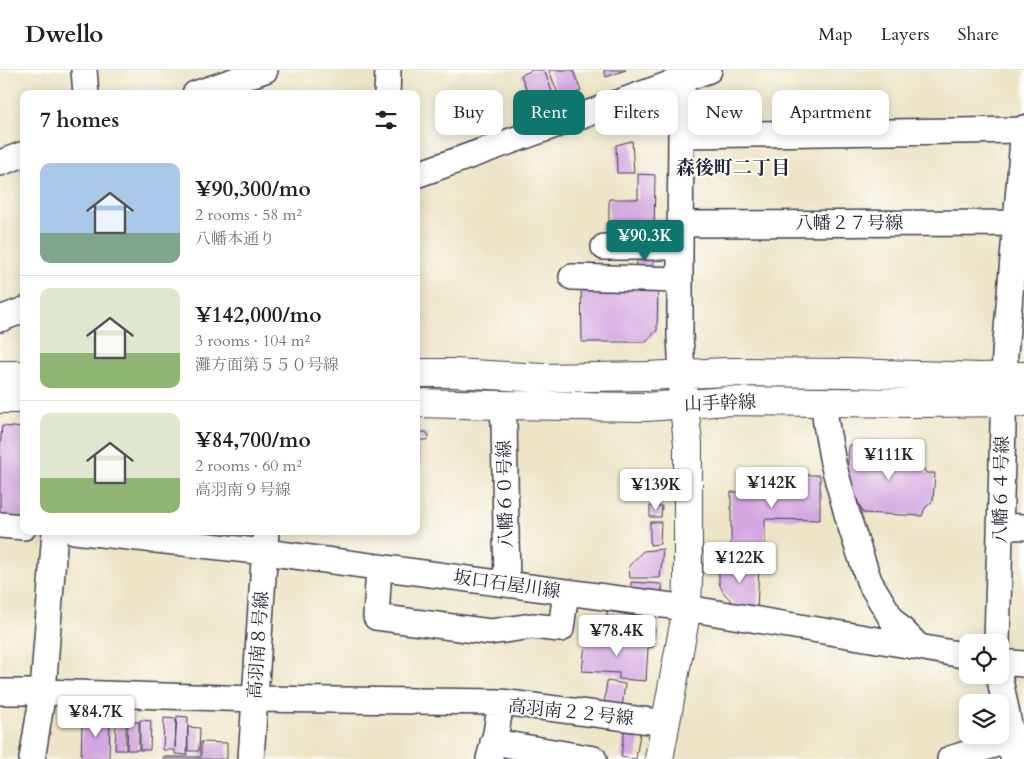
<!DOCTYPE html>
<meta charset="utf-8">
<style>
body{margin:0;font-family:Cardo,"Noto Serif JP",serif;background:#f2f2f2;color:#202124;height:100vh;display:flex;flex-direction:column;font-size:19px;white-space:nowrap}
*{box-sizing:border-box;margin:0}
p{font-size:16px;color:#757577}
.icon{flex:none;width:28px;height:28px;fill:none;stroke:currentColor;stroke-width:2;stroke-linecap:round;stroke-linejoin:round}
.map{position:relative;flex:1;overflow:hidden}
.side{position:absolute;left:20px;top:20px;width:400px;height:445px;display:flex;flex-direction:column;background:#fff;border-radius:10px;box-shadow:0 2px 12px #0003}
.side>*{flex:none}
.top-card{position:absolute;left:435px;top:20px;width:475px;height:45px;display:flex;gap:10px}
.fabs{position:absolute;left:959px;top:564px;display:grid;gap:10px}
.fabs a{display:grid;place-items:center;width:50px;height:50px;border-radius:10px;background:#fff;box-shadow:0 2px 12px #0003;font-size:25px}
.price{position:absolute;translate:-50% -42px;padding:0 11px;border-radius:5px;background:#fff;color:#222;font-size:16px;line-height:32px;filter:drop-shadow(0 1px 2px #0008)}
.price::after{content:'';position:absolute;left:50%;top:30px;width:15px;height:11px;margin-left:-8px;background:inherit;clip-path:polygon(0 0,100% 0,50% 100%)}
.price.selected{background:#0f766e;color:#fff}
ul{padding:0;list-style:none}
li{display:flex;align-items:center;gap:15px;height:125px;padding:0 20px}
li+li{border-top:1px solid #e0e0e0}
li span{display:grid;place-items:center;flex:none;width:140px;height:100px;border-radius:10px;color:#555}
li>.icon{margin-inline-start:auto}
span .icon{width:60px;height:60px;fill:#fffc;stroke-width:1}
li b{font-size:21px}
h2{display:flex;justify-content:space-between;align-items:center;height:60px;padding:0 20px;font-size:21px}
.tag{padding:0 18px;border-radius:10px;background:#fff;box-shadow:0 2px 12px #0003;font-size:18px;line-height:45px}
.tag.selected{background:#0f766e;color:#fff}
header{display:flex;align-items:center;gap:30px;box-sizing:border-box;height:70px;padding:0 25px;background:#fff;border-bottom:1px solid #e0e0e0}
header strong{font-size:24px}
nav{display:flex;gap:28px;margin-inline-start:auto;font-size:18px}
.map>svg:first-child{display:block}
</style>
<header>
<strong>Dwello</strong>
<nav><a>Map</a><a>Layers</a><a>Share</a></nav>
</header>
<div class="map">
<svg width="1024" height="689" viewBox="0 0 1024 689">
<rect width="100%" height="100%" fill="#fdfcf7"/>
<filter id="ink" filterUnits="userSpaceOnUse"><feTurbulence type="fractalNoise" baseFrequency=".02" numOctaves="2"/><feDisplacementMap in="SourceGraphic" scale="10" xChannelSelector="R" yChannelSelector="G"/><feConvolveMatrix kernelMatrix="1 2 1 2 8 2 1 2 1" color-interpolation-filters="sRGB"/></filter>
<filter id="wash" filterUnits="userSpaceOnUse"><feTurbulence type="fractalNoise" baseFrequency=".0096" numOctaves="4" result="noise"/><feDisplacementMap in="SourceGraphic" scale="20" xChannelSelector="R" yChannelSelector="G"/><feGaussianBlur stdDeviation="1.12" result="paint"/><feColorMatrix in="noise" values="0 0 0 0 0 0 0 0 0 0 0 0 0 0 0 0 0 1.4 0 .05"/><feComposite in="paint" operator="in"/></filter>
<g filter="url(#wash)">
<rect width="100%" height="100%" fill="#eee5c7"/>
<g id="blocks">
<!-- building -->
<path fill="#d4a7e1" d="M530 0H544L555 30 533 38 521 5 531 1Z
M549 0H573L581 21 560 29Z
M604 0H626L606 7Z
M632 71 634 103H617L616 75Z
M638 104 655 105 654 165 609 164V129H638Z
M654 179 652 206 637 205V180Z
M581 211 658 212 657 260 646 272H582Z
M2 356 24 358V448L0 446V377Z
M416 362H426L429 366V368L426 370H419V395H416Z
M849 375 915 382 926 403H935L933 431 925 438 922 446 863 443 847 407Z
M763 405H820V450L765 449V485H731V422H763Z
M650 436H662L661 447H650Z
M650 452H661L660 474 650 475Z
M663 479 660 508H630L629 496 643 481Z
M719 493 759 494 757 541 736 536 723 522 719 513Z
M631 512 662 514V522L631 527Z
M607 541 650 549 655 559 654 568 606 562Z
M586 566 654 572 653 577 648 578 646 611 619 609V603L582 601Z
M607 611 625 614 622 638 604 635Z
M87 645 110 646 109 689H81L82 652H86Z
M177 646 188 647 187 685 175 684V680H163L164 648 176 649 175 678Z
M140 650 151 651 150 680H140Z
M116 651H126V680H115Z
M128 652H139V680H127Z
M625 655 641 657 636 689 621 687Z
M188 657 200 658 199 681H188Z
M201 672 227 673V689H163V687H201Z"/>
</g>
</g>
<g filter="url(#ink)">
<use href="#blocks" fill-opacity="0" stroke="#413f50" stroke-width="1"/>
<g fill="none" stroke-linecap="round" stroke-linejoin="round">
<defs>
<path id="minor" d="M84 0 86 24
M195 24 265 0
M387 24 388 0
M681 65 1024 60
M0 93 24 84
M416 105 709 0
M680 154 1017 153
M604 177H680
M572 207 680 210
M0 249 24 240
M682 304 680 265V177L681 65 684 0
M824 331 826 354 833 393 849 451 869 511 893 551 919 577
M501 335 504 352 507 514
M0 455 24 457
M1001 456 1024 457
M74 461 265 482 687 538 919 577 968 586
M379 497 376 547 490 562 532 556 561 559 566 522
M997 572 1005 283 1024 58
M1000 592 1024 594
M999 605 1012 669 1013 689
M0 622H43L254 629 501 632
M493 672 594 689
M32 689 43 622 55 461
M251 689 266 461
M489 689 496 663 501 632 666 653
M950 689 1012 669 1024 667"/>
<path id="major" d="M416 303H453L543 308 647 306 726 302 848 303 981 307 1024 306
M0 305H24
M0 329H24
M416 333 501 335 646 337 727 331 919 333 1024 332
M659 689 687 538 688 509V374L682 316"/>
</defs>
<!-- minor casing -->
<use href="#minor" stroke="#413f50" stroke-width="28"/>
<!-- major casing -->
<use href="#major" stroke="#413f50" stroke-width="30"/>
<!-- minor -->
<use href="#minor" stroke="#fff" stroke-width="25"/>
<!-- major -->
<use href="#major" stroke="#fff" stroke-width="28"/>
</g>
</g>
<g text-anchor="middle" stroke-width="4" stroke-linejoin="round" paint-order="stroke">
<!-- street labels -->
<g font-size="18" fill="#22223b" stroke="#fdfcf7">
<text x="849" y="159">八幡２７号線</text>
<text transform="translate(720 333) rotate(-2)" y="6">山手幹線</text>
<text transform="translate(1001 420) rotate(-89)" y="6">八幡６４号線</text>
<text transform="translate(505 424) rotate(-91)" y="6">八幡６０号線</text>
<text transform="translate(507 514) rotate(8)" y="6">坂口石屋川線</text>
<text transform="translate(258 575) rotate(-86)" y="6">高羽南８号線</text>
<text transform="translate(571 642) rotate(6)" y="6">高羽南２２号線</text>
</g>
<!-- neighbourhood labels -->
<g font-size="19" font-weight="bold" fill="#22223b" stroke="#fdfcf7">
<text x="733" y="104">森後町二丁目</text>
</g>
</g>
</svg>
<div class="fabs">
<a><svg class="icon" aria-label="locate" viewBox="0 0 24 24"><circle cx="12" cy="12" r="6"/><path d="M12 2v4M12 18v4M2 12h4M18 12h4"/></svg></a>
<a><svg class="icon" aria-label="layers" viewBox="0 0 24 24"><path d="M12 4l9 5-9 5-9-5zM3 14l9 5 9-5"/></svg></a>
</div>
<b class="price selected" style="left:645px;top:192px">¥90.3K</b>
<b class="price" style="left:889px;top:411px">¥111K</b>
<b class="price" style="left:772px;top:439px">¥142K</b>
<b class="price" style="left:656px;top:441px">¥139K</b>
<b class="price" style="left:740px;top:514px">¥122K</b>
<b class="price" style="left:617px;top:587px">¥78.4K</b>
<b class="price" style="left:96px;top:668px">¥84.7K</b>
<div class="top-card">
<a class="tag">Buy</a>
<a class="tag selected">Rent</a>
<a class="tag">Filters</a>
<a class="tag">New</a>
<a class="tag">Apartment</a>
</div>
<section class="side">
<h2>7 homes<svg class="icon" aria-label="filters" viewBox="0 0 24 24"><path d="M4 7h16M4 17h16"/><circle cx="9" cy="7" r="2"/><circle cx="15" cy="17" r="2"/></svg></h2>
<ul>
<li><span style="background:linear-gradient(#a9c7e8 70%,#7fa58c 0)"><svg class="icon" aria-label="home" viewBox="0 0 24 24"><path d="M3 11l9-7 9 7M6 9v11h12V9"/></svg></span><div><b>¥90,300/mo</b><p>2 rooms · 58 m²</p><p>八幡本通り</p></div></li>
<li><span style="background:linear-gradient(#dfe7d0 65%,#8fb573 0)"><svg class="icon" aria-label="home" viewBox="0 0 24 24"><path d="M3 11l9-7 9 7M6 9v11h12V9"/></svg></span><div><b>¥142,000/mo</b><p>3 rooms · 104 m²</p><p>灘方面第５５０号線</p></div></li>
<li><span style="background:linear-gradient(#dfe7d0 65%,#8fb573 0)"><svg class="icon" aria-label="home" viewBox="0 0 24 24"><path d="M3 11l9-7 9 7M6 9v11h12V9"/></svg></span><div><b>¥84,700/mo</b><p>2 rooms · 60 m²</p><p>高羽南９号線</p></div></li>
</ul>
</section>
</div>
